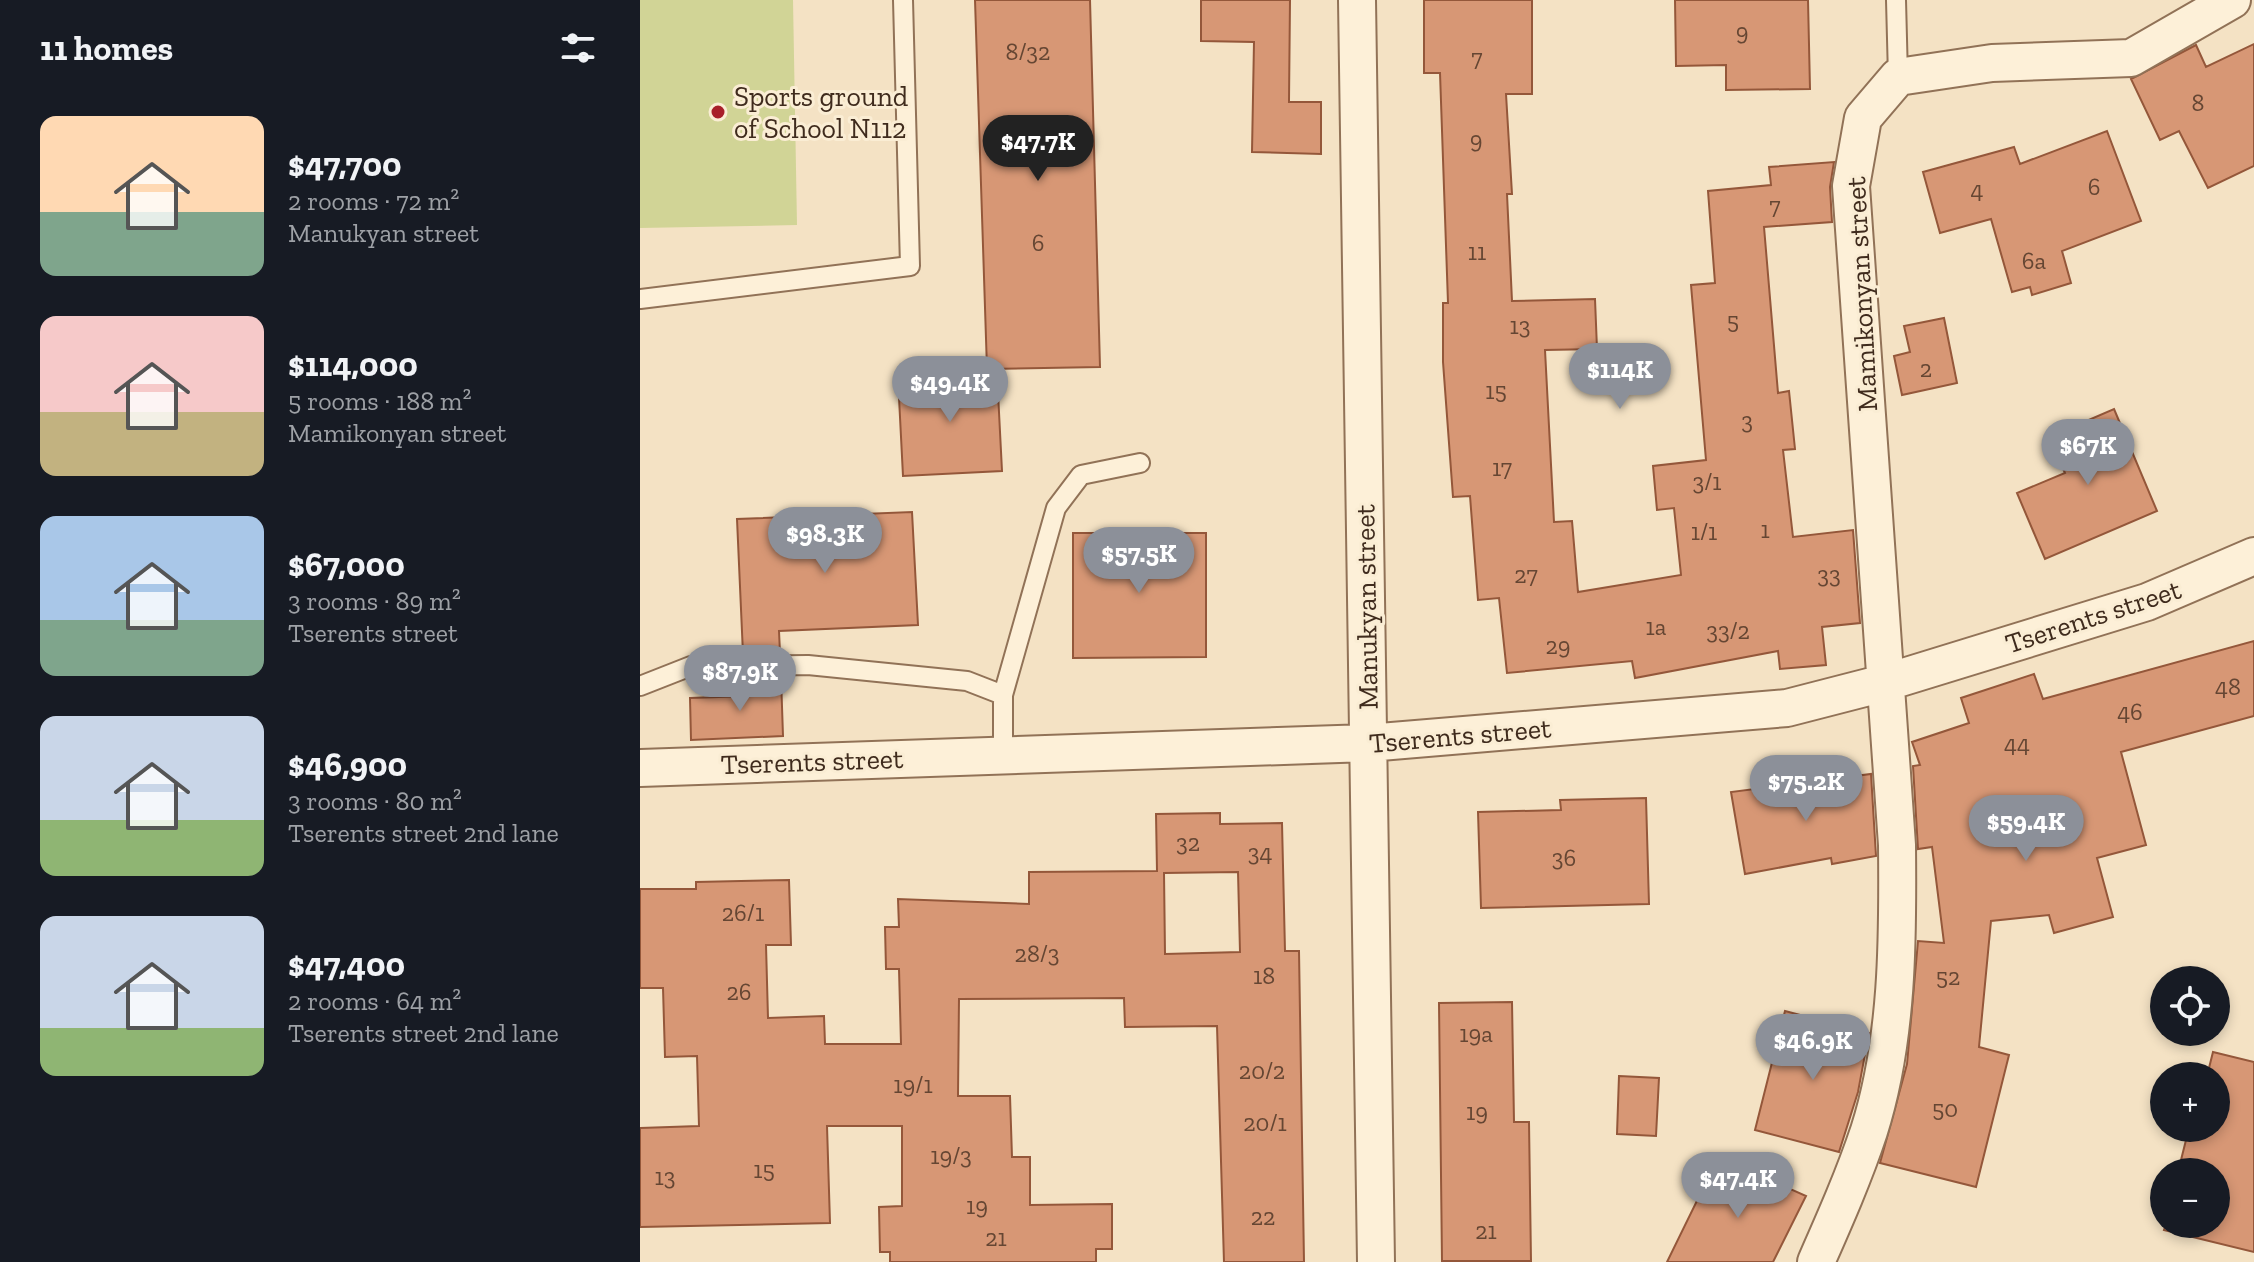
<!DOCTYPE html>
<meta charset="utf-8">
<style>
body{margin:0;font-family:"Zilla Slab",serif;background:#242831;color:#f1f3f6;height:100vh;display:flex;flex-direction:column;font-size:30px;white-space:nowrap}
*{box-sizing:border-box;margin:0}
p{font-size:26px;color:#9ea1a6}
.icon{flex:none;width:44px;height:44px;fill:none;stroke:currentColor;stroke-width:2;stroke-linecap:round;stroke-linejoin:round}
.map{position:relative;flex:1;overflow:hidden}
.sheet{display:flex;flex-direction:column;background:#171b24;width:640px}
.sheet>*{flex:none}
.tools{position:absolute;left:1510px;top:966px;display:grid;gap:16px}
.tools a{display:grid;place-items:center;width:80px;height:80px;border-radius:50%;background:#171b24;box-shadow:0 4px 12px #0003;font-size:40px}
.price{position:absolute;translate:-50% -68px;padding:0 18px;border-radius:28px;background:#8c9099;color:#fff;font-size:26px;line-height:52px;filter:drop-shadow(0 2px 4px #0008)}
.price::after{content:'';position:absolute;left:50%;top:48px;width:24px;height:18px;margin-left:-12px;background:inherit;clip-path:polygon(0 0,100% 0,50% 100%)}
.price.selected{background:#222;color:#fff}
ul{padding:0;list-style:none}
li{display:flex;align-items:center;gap:24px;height:200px;padding:0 40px}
li span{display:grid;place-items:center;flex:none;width:224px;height:160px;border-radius:16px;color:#555}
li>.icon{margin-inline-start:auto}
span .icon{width:96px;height:96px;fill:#fffc;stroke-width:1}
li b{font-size:34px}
h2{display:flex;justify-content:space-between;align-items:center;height:96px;padding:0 40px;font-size:34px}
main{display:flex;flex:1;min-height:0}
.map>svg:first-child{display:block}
</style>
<main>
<section class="sheet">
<h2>11 homes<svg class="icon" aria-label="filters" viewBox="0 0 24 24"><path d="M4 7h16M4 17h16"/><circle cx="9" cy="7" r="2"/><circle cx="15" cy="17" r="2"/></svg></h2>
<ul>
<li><span style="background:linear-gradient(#ffd9b3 60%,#7fa58c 0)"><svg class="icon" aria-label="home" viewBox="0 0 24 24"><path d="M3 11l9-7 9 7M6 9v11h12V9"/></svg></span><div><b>$47,700</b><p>2 rooms · 72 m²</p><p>Manukyan street</p></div></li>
<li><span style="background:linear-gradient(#f6c9c9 60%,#c2b280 0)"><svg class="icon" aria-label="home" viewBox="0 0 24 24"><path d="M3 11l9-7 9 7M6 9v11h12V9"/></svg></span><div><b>$114,000</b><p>5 rooms · 188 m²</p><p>Mamikonyan street</p></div></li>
<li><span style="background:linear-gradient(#a9c7e8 65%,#7fa58c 0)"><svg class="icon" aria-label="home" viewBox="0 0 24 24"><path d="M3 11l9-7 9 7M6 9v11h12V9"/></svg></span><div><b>$67,000</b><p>3 rooms · 89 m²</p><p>Tserents street</p></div></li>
<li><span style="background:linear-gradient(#c9d6e8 65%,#8fb573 0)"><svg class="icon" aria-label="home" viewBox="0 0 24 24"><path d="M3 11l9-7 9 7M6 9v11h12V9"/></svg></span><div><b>$46,900</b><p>3 rooms · 80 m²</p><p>Tserents street 2nd lane</p></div></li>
<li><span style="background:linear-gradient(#c9d6e8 70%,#8fb573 0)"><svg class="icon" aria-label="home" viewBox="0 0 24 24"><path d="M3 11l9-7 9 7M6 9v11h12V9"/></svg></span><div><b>$47,400</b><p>2 rooms · 64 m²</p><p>Tserents street 2nd lane</p></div></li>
</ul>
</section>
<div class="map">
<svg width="1614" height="1262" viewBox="0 0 1614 1262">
<rect width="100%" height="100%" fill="#f4e2c4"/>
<!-- green -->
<path fill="#d1d496" d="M0 0H153L157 225 0 228Z"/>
<!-- building -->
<path fill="#d79775" stroke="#94573a" stroke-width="2" fill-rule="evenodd" d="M335 0H450L460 367 347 369Z
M561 0H650L649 102H681V154L612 152 614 42 561 41Z
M784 0H892V94H866L872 194H867L872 301 955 299 957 349 905 350 914 522 932 521 938 592 1041 575 1034 508 1017 510 1013 466 1066 460 1051 285 1075 283 1068 191 1131 185 1129 167 1194 162 1190 187 1192 222 1124 227 1138 393 1149 391 1155 449 1143 450 1153 537 1213 530 1220 623 1182 627 1186 665 1140 669 1138 651 995 678 992 661 867 673 859 598 838 600 830 496 813 497 803 362V303H808L800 73H784Z
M1035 0H1168L1170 89 1086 90V65L1036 66Z
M1614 44V166L1568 188 1539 131 1520 140 1491 79 1556 45 1566 67Z
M1467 131 1501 221 1422 251 1431 283 1392 295 1390 287 1372 292 1351 219 1300 233 1283 172 1374 147 1380 164Z
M1304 318 1317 383 1262 395 1254 356 1270 352 1264 326Z
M357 373 362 471 263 476 258 378Z
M1474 409 1517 511 1405 559 1377 493 1425 473 1409 437Z
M272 512 278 625 139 631 140 653 103 654 97 519Z
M433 533H566V657L433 658Z
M1614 641V716L1481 752 1506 845 1457 858 1473 917 1414 933 1409 915 1351 921 1339 1047 1369 1055 1336 1187 1240 1163 1267 1064 1278 941 1304 943 1292 847 1278 849 1273 766 1280 765 1272 742 1329 723 1321 698 1394 674 1403 699Z
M141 677 143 736 51 740 50 698 106 696 105 678Z
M1231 774 1236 856 1192 864 1191 858 1105 874 1091 792Z
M1006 798 1009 904 841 908 838 812 921 810 920 800Z
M580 813V824L642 823 645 951H659L664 1262H584L577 1026 485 1027 484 998 319 999 318 1096H370L372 1157H390V1205L472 1204V1249H456V1262H250V1252H240L239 1207 262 1206V1126H187L190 1223 0 1227V1128L59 1126 57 1056 25 1057 23 988H0V889H56V882L149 880 151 945H126L128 1018 184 1016 185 1044H261L259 969H246L245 927H259L258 899 389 904V872L517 871 516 814ZM598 872 600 952 525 954 524 873Z
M872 1002 874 1122H889L891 1261H802L799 1003Z
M1145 1011 1229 1033 1218 1092 1199 1152 1115 1130Z
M1573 1052 1614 1062V1252L1524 1230 1526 1224H1576V1172H1538L1549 1128H1576V1076H1567Z
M979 1076 1019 1078 1016 1136 977 1134Z
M1092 1163 1166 1196 1133 1262H1027L1073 1168 1088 1175Z"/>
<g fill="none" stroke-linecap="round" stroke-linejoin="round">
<defs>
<path id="service" d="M1256 0 1258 77
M0 299 270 266 263 0
M0 686 51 666 168 665 327 681 363 695
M363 754V695L416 508 441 475 500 463"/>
<path id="minor" d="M717 0 736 1262
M0 768 728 743 1147 708 1244 683 1507 602 1614 556
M1176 1262C1195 1219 1214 1176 1229 1131 1258 1040 1258 939 1257 845L1211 186 1223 118 1258 77 1352 63 1491 58 1592 0"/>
</defs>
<!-- service casing -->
<use href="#service" stroke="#917257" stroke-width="22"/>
<!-- minor casing -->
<use href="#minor" stroke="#917257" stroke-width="40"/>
<!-- service -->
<use href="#service" stroke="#fdf0d8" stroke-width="18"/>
<!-- minor -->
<use href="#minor" stroke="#fdf0d8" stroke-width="36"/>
</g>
<!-- markers -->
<circle fill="#a81f29" stroke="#faedd4" stroke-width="3" cx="78" cy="112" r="8"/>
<g text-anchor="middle" stroke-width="6" stroke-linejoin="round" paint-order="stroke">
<!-- number labels -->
<g font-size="24" fill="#654633">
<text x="1102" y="40">9</text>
<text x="388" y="60">8/32</text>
<text x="837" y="66">7</text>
<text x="1558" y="111">8</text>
<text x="836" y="148">9</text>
<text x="1454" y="195">6</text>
<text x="1337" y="198">4</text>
<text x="1135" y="214">7</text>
<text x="398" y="251">6</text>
<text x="837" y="260">11</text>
<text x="1394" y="269">6a</text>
<text x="1093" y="329">5</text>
<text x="880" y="334">13</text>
<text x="1286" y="377">2</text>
<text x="856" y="399">15</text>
<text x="1107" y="429">3</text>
<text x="862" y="476">17</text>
<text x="1067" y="490">3/1</text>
<text x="1125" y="538">1</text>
<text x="1064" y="540">1/1</text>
<text x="886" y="583">27</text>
<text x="1189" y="583">33</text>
<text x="1016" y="635">1a</text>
<text x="1088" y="639">33/2</text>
<text x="918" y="654">29</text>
<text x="1588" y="695">48</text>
<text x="1490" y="720">46</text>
<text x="1377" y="752">44</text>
<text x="548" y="851">32</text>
<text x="620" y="861">34</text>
<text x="924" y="866">36</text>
<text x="103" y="921">26/1</text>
<text x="397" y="962">28/3</text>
<text x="624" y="984">18</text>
<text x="1308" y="985">52</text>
<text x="99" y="1000">26</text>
<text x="836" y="1042">19a</text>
<text x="622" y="1079">20/2</text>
<text x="273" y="1093">19/1</text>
<text x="1305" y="1117">50</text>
<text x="837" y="1120">19</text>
<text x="625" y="1131">20/1</text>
<text x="311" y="1164">19/3</text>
<text x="124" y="1178">15</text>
<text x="25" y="1185">13</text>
<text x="337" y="1214">19</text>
<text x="623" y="1225">22</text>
<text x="846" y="1239">21</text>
<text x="356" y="1246">21</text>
</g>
<!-- poi labels -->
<g font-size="28" fill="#3f2b1d" stroke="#faedd4" text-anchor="start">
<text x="94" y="106">Sports ground<tspan x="94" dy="32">of School N112</tspan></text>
</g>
<!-- street labels -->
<g font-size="28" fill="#3f2b1d" stroke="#faedd4">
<text transform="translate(1221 294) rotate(-93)" y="10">Mamikonyan street</text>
<text transform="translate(726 607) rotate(-91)" y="10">Manukyan street</text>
<text transform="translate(1453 616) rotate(-18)" y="10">Tserents street</text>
<text transform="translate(820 735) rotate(-5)" y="10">Tserents street</text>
<text transform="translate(172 761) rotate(-2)" y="10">Tserents street</text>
</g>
</g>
</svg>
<div class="tools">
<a><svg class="icon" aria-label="locate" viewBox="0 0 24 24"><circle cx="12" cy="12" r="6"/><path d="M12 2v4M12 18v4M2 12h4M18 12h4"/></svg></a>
<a>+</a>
<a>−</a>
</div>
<b class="price selected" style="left:398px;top:183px">$47.7K</b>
<b class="price" style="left:980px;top:411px">$114K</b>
<b class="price" style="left:310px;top:424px">$49.4K</b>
<b class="price" style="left:1448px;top:487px">$67K</b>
<b class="price" style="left:185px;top:575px">$98.3K</b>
<b class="price" style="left:499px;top:595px">$57.5K</b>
<b class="price" style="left:100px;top:713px">$87.9K</b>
<b class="price" style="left:1166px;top:823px">$75.2K</b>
<b class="price" style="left:1386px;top:863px">$59.4K</b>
<b class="price" style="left:1173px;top:1082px">$46.9K</b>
<b class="price" style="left:1098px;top:1220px">$47.4K</b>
</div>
</main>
